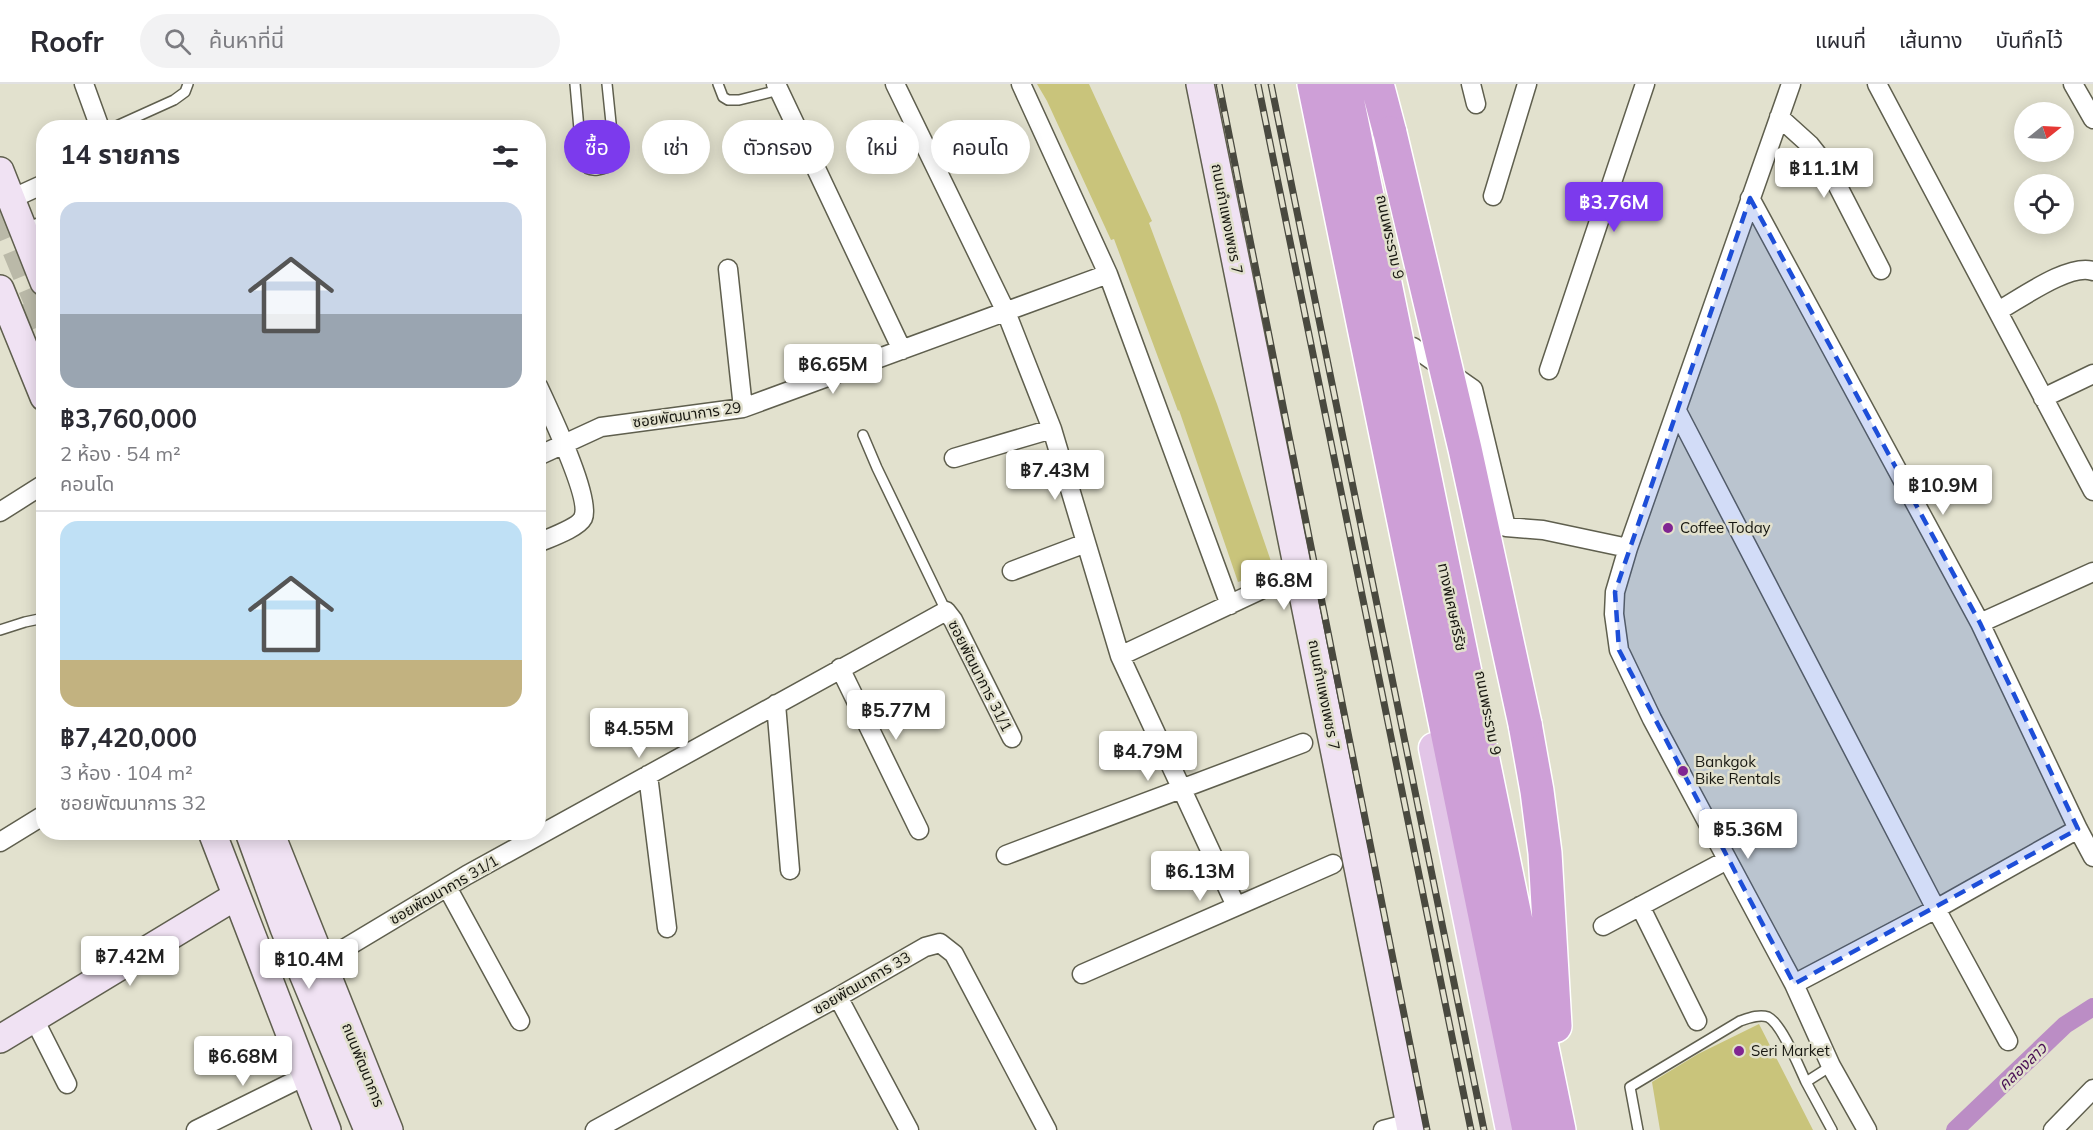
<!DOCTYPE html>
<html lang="th">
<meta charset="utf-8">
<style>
body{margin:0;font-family:Mulish,"Noto Sans Thai",sans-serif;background:#f2f2f3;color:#2b2b33;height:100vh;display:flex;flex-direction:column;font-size:22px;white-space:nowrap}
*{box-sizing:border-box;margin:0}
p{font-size:20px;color:#7c7c81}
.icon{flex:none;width:33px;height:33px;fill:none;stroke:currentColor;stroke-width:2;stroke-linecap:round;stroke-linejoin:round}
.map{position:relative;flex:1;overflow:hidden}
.panel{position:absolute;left:36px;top:36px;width:510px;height:720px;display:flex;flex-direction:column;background:#fff;border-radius:24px;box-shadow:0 3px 15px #0003}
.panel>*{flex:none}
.top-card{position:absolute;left:564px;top:36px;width:570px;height:54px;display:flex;gap:12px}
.needle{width:39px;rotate:72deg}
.tools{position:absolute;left:2014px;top:18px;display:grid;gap:12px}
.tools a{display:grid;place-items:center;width:60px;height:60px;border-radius:50%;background:#fff;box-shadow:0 3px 15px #0003;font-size:30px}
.price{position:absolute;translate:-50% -51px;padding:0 14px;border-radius:6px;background:#fff;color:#222;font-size:20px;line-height:39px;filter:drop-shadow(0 2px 3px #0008)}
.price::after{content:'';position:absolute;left:50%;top:36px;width:18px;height:14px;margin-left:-9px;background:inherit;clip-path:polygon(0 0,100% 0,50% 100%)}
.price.active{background:#7c3aed;color:#fff}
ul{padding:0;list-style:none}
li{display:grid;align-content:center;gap:12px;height:318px;padding:0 24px}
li+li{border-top:2px solid #e1e1e2}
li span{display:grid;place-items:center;height:186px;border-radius:18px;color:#555}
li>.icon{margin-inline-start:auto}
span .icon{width:108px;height:108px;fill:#fffc;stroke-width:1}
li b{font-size:26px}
h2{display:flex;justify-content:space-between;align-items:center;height:72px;padding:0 24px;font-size:26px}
.chip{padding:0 21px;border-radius:27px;background:#fff;box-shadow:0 3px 15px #0003;font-size:21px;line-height:54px}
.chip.active{background:#7c3aed;color:#fff}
header{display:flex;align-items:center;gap:36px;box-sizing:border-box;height:84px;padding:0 30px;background:#fff;border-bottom:2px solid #e1e1e2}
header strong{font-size:28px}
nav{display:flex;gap:33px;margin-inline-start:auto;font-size:21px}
.search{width:420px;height:54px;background:#f2f2f3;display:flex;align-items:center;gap:15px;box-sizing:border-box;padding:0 21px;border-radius:33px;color:#7c7c81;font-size:22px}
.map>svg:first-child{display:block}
</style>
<header>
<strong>Roofr</strong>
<div class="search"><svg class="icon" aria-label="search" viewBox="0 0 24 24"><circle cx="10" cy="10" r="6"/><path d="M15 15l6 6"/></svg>ค้นหาที่นี่</div>
<nav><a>แผนที่</a><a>เส้นทาง</a><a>บันทึกไว้</a></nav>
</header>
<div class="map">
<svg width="2093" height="1046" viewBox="0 0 2093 1046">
<rect width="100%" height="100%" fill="#e2e1ce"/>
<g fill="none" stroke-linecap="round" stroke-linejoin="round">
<!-- canal -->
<path stroke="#bb8dc5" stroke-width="18" d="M1955 1046 2065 941 2093 923"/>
</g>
<!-- building -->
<path fill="#c9c47b" d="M1037 0H1089L1152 137 1149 139 1217 320 1274 486 1238 498 1179 326 1178 327 1114 155 1111 156 1047 17Z
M1759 940 1813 1046H1660L1652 998 1698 970Z"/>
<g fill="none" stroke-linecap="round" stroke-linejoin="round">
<!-- secondary-tunnel -->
<path stroke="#bab9a8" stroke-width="27" stroke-dasharray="27 14" stroke-linecap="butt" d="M0 128 44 234
M26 219 44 262"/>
<defs>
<path id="lane" d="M575 0 582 79C589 91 606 86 615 78L607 0
M718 0 723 13 728 16H739L779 6
M112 44 174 16 185 8 188 0
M25 144 44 137
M863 351 877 384 946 527
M0 546 25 538 44 534
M1806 998 1832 1046
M1638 1046 1630 1003 1740 937C1749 934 1759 930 1768 933 1782 940 1799 983 1806 998L1831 982"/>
<path id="street" d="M84 0 100 44
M776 0 902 266
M895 0 1006 228 1052 345 1120 572 1236 822
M1021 0 1108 190 1230 521
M1471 0 1476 20
M1791 0 1628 464 1615 508 1614 530 1619 566 1652 635 1794 900 1831 982 1867 1046
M1877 0 2093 407
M2073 0 2093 35
M1779 33 1810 61 1829 85 1881 186
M1493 112 1527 0
M1750 114 1980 539 2078 745 2093 773
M11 115 44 100
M728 185 743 324
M1998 227C2020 215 2069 179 2093 187
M1413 263 1473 305 1506 443 1543 446 1628 464
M1549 286 1645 0
M538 302C548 324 592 415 583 434 578 444 549 454 538 459
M2043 314 2093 290
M1677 327 1936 825 2008 957
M538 372 601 343 743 324 1108 190
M954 374 1052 345
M0 428 44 400
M1012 487 1086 459
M1980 539 2093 488
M1120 572 1271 501
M840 584 919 746
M776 620 790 786
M648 691 667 844
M0 758 44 731
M1006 771 1303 659
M447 803 520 937
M1640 822 1697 937
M1603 842 1727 776
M322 878 467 791 946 527 953 536 1012 654
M1082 890 1333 780
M1794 900 1936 825 2078 745
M838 913 909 1046
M34 935 67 1000
M196 1046 305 992
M595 1046 838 913 925 863 940 859 954 870 1047 1046
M1383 1046 1410 1039
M2053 1046 2093 1005"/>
<path id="secondary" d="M1200 0 1411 1046
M0 87 44 198
M0 205 44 313
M212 748 327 1046
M249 748 284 844 368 1046
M270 748 389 1046
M0 955 236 812"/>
<path id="primary" d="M1434 664 1511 1046"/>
<path id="highway" d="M1314 0 1529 1046
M1344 0 1559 1046
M1377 0 1390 49
M1525 640 1537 707 1545 769 1555 942"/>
</defs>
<!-- lane casing -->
<use href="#lane" stroke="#5f5f4e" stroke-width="12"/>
<!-- street casing -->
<use href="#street" stroke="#5f5f4e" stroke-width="21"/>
<!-- secondary casing -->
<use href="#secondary" stroke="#5f5f4e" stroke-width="30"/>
<!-- primary casing -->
<use href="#primary" stroke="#fff" stroke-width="33"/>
<!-- highway casing -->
<use href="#highway" stroke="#fff" stroke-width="36"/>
<!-- lane -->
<use href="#lane" stroke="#fff" stroke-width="9"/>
<!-- street -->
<use href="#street" stroke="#fff" stroke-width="18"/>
<!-- secondary -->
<use href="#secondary" stroke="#f0e2f3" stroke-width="27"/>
<!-- primary -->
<use href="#primary" stroke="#e2c5e7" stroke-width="30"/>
<!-- highway -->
<use href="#highway" stroke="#ce9fd7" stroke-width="33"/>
<defs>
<path id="rail" d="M1219 0 1427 1046
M1258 0 1471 1046
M1271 0 1484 1046"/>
</defs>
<!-- rail casing -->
<use href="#rail" stroke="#49493f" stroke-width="7"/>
<!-- rail -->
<use href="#rail" stroke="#e2e1ce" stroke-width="4.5" stroke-dasharray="14" stroke-linecap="butt"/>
<defs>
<path id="highway-bridge" d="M1390 49 1465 365 1525 640"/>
</defs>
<!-- highway-bridge casing -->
<use href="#highway-bridge" stroke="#fff" stroke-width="36" stroke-linecap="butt"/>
<!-- highway-bridge -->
<use href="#highway-bridge" stroke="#ce9fd7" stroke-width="33"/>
</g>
<!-- marked area -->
<path fill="#1d4ed8" fill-opacity="0.2" stroke="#1d4ed8" stroke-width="4.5" stroke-dasharray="12 8" stroke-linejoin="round" d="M1750 114 1980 539 2078 745 1794 900 1619 566 1615 508Z"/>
<!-- markers -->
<g fill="#802592" stroke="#e2e1ce" stroke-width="2">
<circle cx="1668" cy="444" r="6"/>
<circle cx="1683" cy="687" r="6"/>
<circle cx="1739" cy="967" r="6"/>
</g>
<g text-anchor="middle" stroke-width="5" stroke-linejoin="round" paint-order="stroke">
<!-- street labels -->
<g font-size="15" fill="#181811" stroke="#e2e1ce">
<text transform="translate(1227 135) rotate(79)" y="5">ถนนกำแพงเพชร 7</text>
<text transform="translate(1390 153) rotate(78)" y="5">ถนนพระราม 9</text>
<text transform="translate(687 331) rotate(-8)" y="5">ซอยพัฒนาการ 29</text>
<text transform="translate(1452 523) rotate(78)" y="5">ทางพิเศษศรีรัช</text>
<text transform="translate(980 592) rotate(63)" y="5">ซอยพัฒนาการ 31/1</text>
<text transform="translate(1324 611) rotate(79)" y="5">ถนนกำแพงเพชร 7</text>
<text transform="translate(1488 629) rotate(79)" y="5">ถนนพระราม 9</text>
<text transform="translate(444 806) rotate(-30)" y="5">ซอยพัฒนาการ 31/1</text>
<text transform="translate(862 899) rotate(-30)" y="5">ซอยพัฒนาการ 33</text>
<text transform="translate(363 981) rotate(68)" y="5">ถนนพัฒนาการ</text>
</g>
<!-- poi labels -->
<g font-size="15" fill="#181811" stroke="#e2e1ce" text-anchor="start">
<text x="1680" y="449">Coffee Today</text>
<text x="1695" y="683">Bankgok<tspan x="1695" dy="17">Bike Rentals</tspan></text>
<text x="1751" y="972">Seri Market</text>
</g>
<!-- water labels -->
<g font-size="16" font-style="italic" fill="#4a1055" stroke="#e2e1ce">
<text transform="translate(2022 982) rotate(-44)" y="6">คลองลาว</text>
</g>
</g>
</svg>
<div class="tools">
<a><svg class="needle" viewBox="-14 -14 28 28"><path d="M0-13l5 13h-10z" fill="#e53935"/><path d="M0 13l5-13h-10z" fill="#7c7c81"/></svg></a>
<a><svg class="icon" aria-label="locate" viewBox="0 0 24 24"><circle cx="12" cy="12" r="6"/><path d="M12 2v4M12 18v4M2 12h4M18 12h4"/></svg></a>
</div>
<b class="price" style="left:1824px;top:115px">฿11.1M</b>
<b class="price active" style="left:1614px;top:149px">฿3.76M</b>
<b class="price" style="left:833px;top:311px">฿6.65M</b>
<b class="price" style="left:1055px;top:417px">฿7.43M</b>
<b class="price" style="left:1943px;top:432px">฿10.9M</b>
<b class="price" style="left:1284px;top:527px">฿6.8M</b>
<b class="price" style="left:896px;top:657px">฿5.77M</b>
<b class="price" style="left:639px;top:675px">฿4.55M</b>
<b class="price" style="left:1148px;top:698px">฿4.79M</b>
<b class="price" style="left:1748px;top:776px">฿5.36M</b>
<b class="price" style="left:1200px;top:818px">฿6.13M</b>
<b class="price" style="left:130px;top:903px">฿7.42M</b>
<b class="price" style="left:309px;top:906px">฿10.4M</b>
<b class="price" style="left:243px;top:1003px">฿6.68M</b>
<div class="top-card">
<a class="chip active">ซื้อ</a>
<a class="chip">เช่า</a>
<a class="chip">ตัวกรอง</a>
<a class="chip">ใหม่</a>
<a class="chip">คอนโด</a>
</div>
<section class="panel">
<h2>14 รายการ<svg class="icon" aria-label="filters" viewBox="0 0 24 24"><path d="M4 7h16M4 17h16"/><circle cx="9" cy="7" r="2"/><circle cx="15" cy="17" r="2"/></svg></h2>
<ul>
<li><span style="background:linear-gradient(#c9d6e8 60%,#9aa5b1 0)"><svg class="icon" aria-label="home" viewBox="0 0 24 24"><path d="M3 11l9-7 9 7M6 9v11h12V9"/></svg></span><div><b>฿3,760,000</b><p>2 ห้อง · 54 m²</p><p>คอนโด</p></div></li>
<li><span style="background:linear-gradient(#bfe0f5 75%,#c2b280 0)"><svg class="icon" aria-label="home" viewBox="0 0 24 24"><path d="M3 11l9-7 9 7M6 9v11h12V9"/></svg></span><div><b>฿7,420,000</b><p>3 ห้อง · 104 m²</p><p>ซอยพัฒนาการ 32</p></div></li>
</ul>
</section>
</div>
